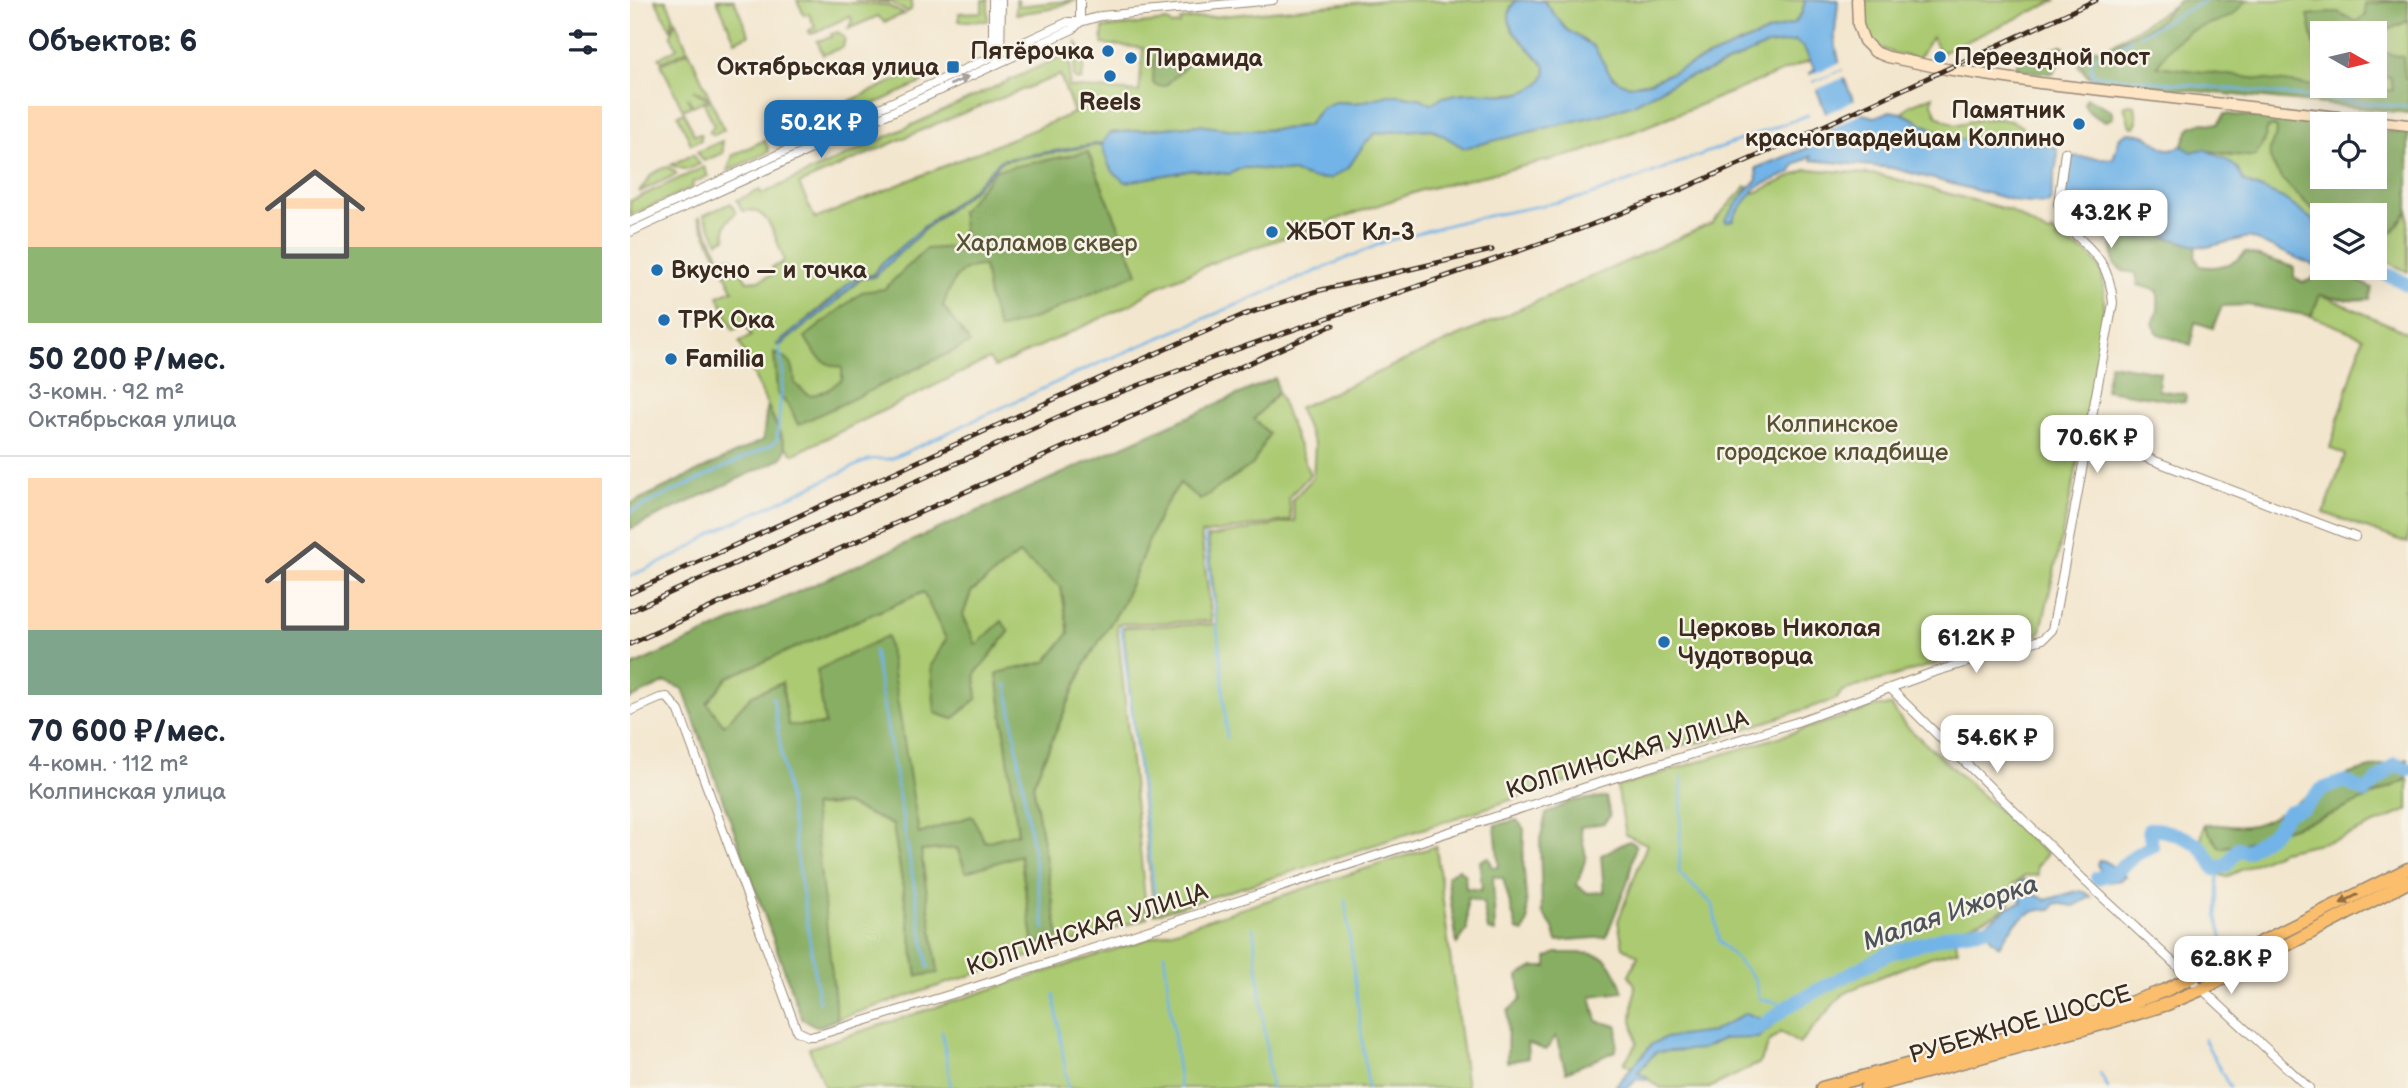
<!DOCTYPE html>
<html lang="ru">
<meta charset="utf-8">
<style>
body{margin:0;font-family:"Balsamiq Sans",sans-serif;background:#f2f2f3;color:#1f2937;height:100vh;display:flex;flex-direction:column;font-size:26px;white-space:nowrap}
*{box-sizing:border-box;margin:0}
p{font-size:23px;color:#747a83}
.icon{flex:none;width:38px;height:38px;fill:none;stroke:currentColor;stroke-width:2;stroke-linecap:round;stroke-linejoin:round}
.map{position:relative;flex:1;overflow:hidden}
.sheet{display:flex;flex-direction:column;background:#fff;width:630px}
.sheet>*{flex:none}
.needle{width:46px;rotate:98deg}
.fabs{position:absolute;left:1680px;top:21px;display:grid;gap:14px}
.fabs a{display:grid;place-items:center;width:77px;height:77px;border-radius:0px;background:#fff;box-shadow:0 7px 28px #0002;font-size:35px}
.price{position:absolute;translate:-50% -60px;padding:0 16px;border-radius:14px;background:#fff;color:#222;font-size:23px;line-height:46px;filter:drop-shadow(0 2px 4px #0008)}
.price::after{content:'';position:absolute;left:50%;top:42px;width:21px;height:16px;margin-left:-10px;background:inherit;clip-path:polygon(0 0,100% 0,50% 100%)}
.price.on{background:#1f6fb2;color:#fff}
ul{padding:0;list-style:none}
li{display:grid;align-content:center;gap:14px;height:371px;padding:0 28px}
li+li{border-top:2px solid #e0e1e3}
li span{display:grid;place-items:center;height:217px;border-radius:0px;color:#555}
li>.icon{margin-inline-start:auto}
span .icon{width:126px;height:126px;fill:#fffc;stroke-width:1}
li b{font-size:30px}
h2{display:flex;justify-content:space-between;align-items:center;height:84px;padding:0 28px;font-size:30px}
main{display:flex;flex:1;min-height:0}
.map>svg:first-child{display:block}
</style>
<main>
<section class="sheet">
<h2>Объектов: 6<svg class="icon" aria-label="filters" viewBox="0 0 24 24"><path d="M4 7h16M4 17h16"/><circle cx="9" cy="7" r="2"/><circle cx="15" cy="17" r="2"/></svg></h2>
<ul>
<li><span style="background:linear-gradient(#ffd9b3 65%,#8fb573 0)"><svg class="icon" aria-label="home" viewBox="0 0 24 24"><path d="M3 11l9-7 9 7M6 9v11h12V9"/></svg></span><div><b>50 200 ₽/мес.</b><p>3-комн. · 92 m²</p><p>Октябрьская улица</p></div></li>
<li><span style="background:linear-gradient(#ffd9b3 70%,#7fa58c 0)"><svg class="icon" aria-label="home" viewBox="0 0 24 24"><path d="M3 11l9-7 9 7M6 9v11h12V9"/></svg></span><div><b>70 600 ₽/мес.</b><p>4-комн. · 112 m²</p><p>Колпинская улица</p></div></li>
</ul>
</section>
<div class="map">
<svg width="1778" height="1088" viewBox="0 0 1778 1088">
<rect width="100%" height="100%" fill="#f7f3e8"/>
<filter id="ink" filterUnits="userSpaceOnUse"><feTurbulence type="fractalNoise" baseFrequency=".0143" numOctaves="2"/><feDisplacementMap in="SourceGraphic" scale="14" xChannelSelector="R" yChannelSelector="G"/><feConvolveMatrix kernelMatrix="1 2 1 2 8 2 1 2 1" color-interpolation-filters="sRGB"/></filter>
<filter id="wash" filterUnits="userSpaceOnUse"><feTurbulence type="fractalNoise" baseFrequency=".00686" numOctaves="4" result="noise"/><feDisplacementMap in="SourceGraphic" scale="28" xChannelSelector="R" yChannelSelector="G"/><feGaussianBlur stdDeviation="1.57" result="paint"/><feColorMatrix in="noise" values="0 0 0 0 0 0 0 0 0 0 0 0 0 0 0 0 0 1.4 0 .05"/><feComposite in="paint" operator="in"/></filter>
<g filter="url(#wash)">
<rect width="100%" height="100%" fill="#f3e6ce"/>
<!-- green -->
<path fill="#abca72" stroke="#737a48" stroke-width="2" fill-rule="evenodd" d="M25 0H36L43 15 41 30Z
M87 0H104L119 35 105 41Z
M167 0 257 5 274 14 254 22 248 16 218 29 222 20 220 16 181 34 178 31 185 27 179 14 174 15Z
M224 0H282L281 10 277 12 260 2Z
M352 0H358V21H329V13L352 12Z
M386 0H388L389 6 446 0 420 9 386 14Z
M755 0H886L880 8 882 30 913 64 916 68 915 78C890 112 831 78 802 104L791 99 769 95 726 103 705 102 691 108 678 125 654 129 630 130H604L569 125 481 133 473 143 371 160 341 190 296 225 251 264 242 275 231 276 218 284 147 345 149 346 204 303 232 278 244 277 297 227 342 191 371 161 473 144 496 182 563 170 600 174 611 168H619L662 172 681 178 699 179 718 168 735 143 746 133 802 129 806 132 850 144 977 113 1027 92 1046 81 1076 72 1138 45 1165 40 1173 46 1181 60 953 152 792 190 589 260 523 289 502 304 365 367 359 359 164 454 156 447 109 342 121 336 116 324 103 330 88 296 103 290 68 218 70 217 91 259 100 257 105 261 117 281 130 280 144 274 142 267 152 263 154 259C145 239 140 205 112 211L107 200 130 190 132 194 441 52 439 87 509 92 513 48 472 44 473 28 537 21 541 25 550 24V20ZM430 75 444 113 185 219 169 184 308 123Z
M913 0H1175L1173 11 1164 23 1135 33 1020 82 999 86 988 81 980 74 964 47 936 29Z
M1233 0H1427L1311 53 1302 37 1288 59C1245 48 1234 49 1233 0Z
M1553 0H1778V113L1459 78 1448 65ZM1692 33H1745V86H1692Z
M45 20 58 50 32 62 29 58 47 48 41 36Z
M208 32 215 38 213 47 193 55 187 41 202 37 201 34Z
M447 43 455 57 452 80 445 79 444 75Z
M59 51 80 98 65 90 64 91 78 99 63 106 57 97 61 106 53 110 31 64Z
M290 69 295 81 150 147 145 135Z
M1303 96 1302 103 1307 116 1325 125C1351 118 1394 110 1402 144L1364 136 1330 140 1318 137 1272 113 1280 105Z
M81 100 94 130 84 135 79 132 84 125 74 103Z
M1499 104 1505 105 1507 121 1504 127 1500 126 1494 106Z
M54 112 64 135 71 134V140L61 144 48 115Z
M1644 126 1647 129V134L1640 150 1665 193 1692 217V227L1637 191 1614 182C1604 164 1592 158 1574 149L1602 156 1632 145 1638 128Z
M135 140 139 152 97 171 103 155Z
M92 141 93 153 74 161 67 152Z
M63 154 70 164 56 170 41 165Z
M35 167 40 168 47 174 9 192 22 174Z
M74 167 78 176 62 183 63 187 0 216V201Z
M1178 169 1250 175 1379 210 1415 232 1420 234 1422 231 1428 237 1427 239C1437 244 1449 248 1458 254 1480 270 1474 305 1472 328L1445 476 1411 631 1408 634 1212 691 1207 699 1073 742 1059 743C880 797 704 862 524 914L493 627 587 624 578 537 665 521 662 500 683 478 685 445 668 408 1082 223 1116 186 1125 193Z
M101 203 106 213C97 219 93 227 96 238L88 242 74 215Z
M1778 211V272L1745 256V239L1757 236Z
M1690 294 1778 333V543L1694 513 1715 455 1700 448 1733 337 1681 316Z
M648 392 680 475 659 497 661 520 571 534 582 621 487 624 517 918 207 1019 182 807 216 804 263 825 287 976 308 972 290 851 327 848 336 872 390 855 404 945 429 938 403 785 455 664 492 605 531 511 550 483 624 419Z
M389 554 431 587 439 633 416 662 367 674 388 833 355 843 342 816 289 834 195 725H158L152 683 122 695 94 726 77 703 98 677 294 592 317 639 301 666 345 674 379 632 346 646 333 615 341 592Z
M1249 706H1261L1274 724 1417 854 1407 866 1408 875 1395 876 1383 885C1383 889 1384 893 1383 897 1379 913 1338 926 1323 929L1328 950 1300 957 1235 983 1212 995 1169 1044 1151 1032 1140 1041 1130 1063 1079 1088H1031L994 1063 1007 1043 1002 1019 1005 985 999 975 1008 956 993 947 988 921 1017 844 996 835 987 787Z
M1778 779V810L1709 839 1652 851 1596 877 1580 871 1569 851 1574 825 1590 848 1614 843 1702 814Z
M806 846 837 1088H195L179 1048Z"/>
<!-- forest -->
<path fill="#88ae64" stroke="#626c41" stroke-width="2" fill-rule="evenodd" d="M1550 0H1617L1602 16 1558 32 1541 46 1527 66 1732 92 1763 90 1761 77 1745 76V33H1692V58H1687L1678 15 1708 12 1726 22 1736 15 1735 4 1778 0V21L1751 33 1746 51 1773 57 1775 78 1778 79V113L1471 81 1456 73 1449 58 1464 48 1473 50 1525 24Z
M1432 45 1436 49 1423 74 1384 69 1388 62Z
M529 53 562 56 563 60 535 86H526L523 83 524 55Z
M1457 98 1481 110 1483 117 1477 121C1467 119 1457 113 1454 103Z
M1595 114 1697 124H1692V177H1745V130L1778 133V211L1763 231 1757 236 1747 239H1745V215H1692V217C1677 203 1636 172 1640 149 1641 142 1647 137 1647 129L1644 126 1638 128 1632 145 1625 156C1603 158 1583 147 1561 152L1552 146 1560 127 1571 123 1588 124Z
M458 152 508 273 408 317 369 330 359 298 354 266C327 265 321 284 313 306L340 343 168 425 161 409 147 393 144 353C163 361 164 364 165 384L180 396 198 390 212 379V368C191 364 185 355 175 337L232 292 254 289 296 249 324 247 334 241 331 211 366 170Z
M1484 228 1502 239 1530 235 1566 246 1565 256 1570 266C1587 269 1604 265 1616 252L1664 267V277L1673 283 1702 268 1742 288 1739 299 1718 300 1690 295 1681 316 1617 305 1592 306 1583 328 1565 322 1561 345 1528 334 1523 324 1528 310V291L1508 285 1506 273 1493 271 1484 264 1482 243Z
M1480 364 1530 372 1528 390 1556 394 1555 402 1475 390Z
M645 378 648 392 624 419 639 434 623 464 570 500 550 483 531 511 492 605 455 664 403 784 429 938 404 945 390 855 336 872 327 848 291 851 308 973 287 976 263 825 216 804 183 806 207 1019 188 1027 172 1019 53 689 36 682 0 699V667ZM389 554 431 587 439 633 416 662 367 673 388 833 355 842 342 816 289 834 257 636 187 670 195 725H158L152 683 122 695 94 725 77 703 98 677 293 592 316 639 301 666 305 713 323 719 347 698 345 674 379 632 372 621 346 645 333 615 341 592Z
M137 405 156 447 154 455 149 460 0 529V504L133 440Z
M1778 759 1776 780 1702 814 1614 843 1590 848 1574 825C1590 822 1604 830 1623 825 1649 818 1671 798 1694 785 1720 771 1750 766 1778 759Z
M976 797 980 815 974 823 950 827 956 857 947 885 958 893 974 892 971 855 999 841 1006 845 998 881 976 937 927 941 922 926 912 912 910 840 916 814 941 801Z
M887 820 894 829 893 859 898 921 894 932 887 930 873 878 863 876 865 932 858 930 853 903 837 898V930L827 944 817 876 829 869 835 875 836 888 852 890 850 861 858 857 863 867H869L865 825Z
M926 953C969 954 978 947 993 992L961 996 967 1021 988 1026 986 1051 936 1072 926 1036 916 1050 897 1043 898 1058 877 1062 878 1011 891 999 888 976 904 967H917V958Z"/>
<!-- water -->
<path fill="#72b4e7" stroke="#566f82" stroke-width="2" d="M886 0 914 1 936 29 964 47 980 74 988 81 999 86 1020 82 1135 33 1164 23 1172 13 1175 0H1208C1208 12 1204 30 1205 40 1208 64 1218 94 1232 114L1245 117 1260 111 1272 113 1318 137 1330 140 1364 136 1426 147 1428 154 1420 202 1417 204 1390 202 1262 168 1181 160V156L1165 165 1160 173 1127 187 1104 216V220L1096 222 1095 220 1117 190 1127 180 1126 168 1177 148 1201 135 1202 128 1180 73 1185 70 1174 48 1164 40 1163 42 1138 45 1076 72 1046 81 1004 104 977 113 834 148 802 129 746 133 735 143 718 168 699 179 681 178 662 172 619 168H611L600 174 563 170 496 182C479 172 477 163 472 144L372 161 342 191 297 227 244 277 231 278 204 303 149 346 147 344 201 301 218 284 230 276 243 275 251 264 296 225 341 190 371 160 472 143 480 133 569 125 604 130H630L654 129 678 125 691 108 705 102 726 103 759 95H769L792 99 801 104C816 92 844 92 862 93 867 93 873 96 878 95 894 94 916 86 916 68 902 45 863 28 886 0Z
M1498 132C1504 133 1511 134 1516 136 1533 144 1530 154 1552 146L1561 152 1574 149 1595 159 1607 168 1614 182 1653 198 1692 227V264L1685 266 1619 237 1577 247 1566 246 1530 235 1502 239 1472 219 1473 210 1431 201 1438 156 1483 159 1490 137Z
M1469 860 1475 861 1495 876 1490 880 1478 882 1467 865Z
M1395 880 1401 885 1402 893 1416 900 1451 890 1461 897 1444 906 1425 903 1422 909C1395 908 1382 925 1369 946L1361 939 1355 924 1381 906 1392 902 1385 891 1390 882Z
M1116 1013 1131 1019 1137 1018 1142 1026 1128 1038 1093 1039 1072 1049 1026 1052 1007 1073 1018 1077 1016 1080 1007 1079 998 1088H984L1022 1044 1034 1038 1082 1032Z"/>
<!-- pier -->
<path fill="#f3e6ce" d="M1214 61 1216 68 1180 82 1178 76Z
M1216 69 1218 76 1183 91 1180 84Z
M1226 100 1235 112 1199 129 1193 115Z"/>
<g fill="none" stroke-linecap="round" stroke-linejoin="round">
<!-- stream -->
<path stroke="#72b4e7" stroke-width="2.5" d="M1509 35 1576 0
M1492 44 1502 38
M1463 75 1778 107
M1463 82 1461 59 1484 48
M0 512 141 445 147 440 153 372 149 346
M575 536 591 659 597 738
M0 576 50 554 86 531 238 460C247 457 255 461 263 458L451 371 757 241 833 221 959 196 1178 115
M491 626 525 896
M244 651 298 967
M377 684 415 929
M143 697 189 1002
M1052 776 1049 873 1083 905 1089 941 1124 978 1130 999 1160 1005
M1588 868 1587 917 1593 940
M715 900 738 1088
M623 927 641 1088
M534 953 550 1088
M424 994 438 1088
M312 1031 321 1088
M1574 1039 1600 1088
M1470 1073 1478 1088"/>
<!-- river -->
<path stroke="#72b4e7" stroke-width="14" d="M1740 268 1766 278 1778 285
M1467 878 1485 873 1504 856 1522 846 1519 829C1530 828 1538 832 1548 835 1570 843 1574 849 1585 869L1597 865 1608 848 1616 852 1644 832 1658 812 1674 807 1692 789 1715 781 1735 792 1765 764 1778 769
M1126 1030 1160 1005 1257 954 1323 934 1361 928 1373 922"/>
</g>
</g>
<g filter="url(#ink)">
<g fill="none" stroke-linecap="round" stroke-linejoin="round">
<defs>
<path id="street" d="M363 0V55L366 59
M450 22V0
M370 56 371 0
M1428 204 1435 152
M0 222 438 22H450L471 16 643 0
M0 232 443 29 450 22
M1459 436 1725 537
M1261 689 1454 880 1679 1088
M0 711 30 698 37 697 49 711 167 1031 178 1036H185L342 988 987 777 1167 722 1301 673 1413 639 1422 630 1426 610 1483 303C1480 260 1460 249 1431 221"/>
<path id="secondary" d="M1227 0 1228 25 1234 41 1245 52 1258 57 1316 69 1410 83 1778 125"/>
<path id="primary" d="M1192 1088 1486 1008 1536 990 1778 869
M1236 1088 1479 1022 1537 1004 1572 989 1778 882"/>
</defs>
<!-- street casing -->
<use href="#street" stroke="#978876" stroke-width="10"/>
<!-- secondary casing -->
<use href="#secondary" stroke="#978876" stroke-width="13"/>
<!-- primary casing -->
<use href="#primary" stroke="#978876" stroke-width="15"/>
<!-- street -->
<use href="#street" stroke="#fff" stroke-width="8"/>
<!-- secondary -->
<use href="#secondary" stroke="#fde5c5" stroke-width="10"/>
<!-- primary -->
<use href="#primary" stroke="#fabe6d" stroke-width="12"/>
<defs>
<path id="rail" d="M0 593 497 366 613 315 687 291 862 250
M0 611 448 408 582 358 940 233 1043 193 1150 146 1466 0
M0 644 703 325"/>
</defs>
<!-- rail casing -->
<use href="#rail" stroke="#3b2a1e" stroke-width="5"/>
<!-- rail -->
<use href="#rail" stroke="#f7f3e8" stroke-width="2.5" stroke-dasharray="8" stroke-linecap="butt"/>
</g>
<!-- one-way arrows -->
<defs><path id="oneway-solid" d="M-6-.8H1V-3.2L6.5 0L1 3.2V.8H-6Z" transform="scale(1.75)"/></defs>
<use fill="#a79f9a" href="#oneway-solid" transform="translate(329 81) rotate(-24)"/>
<use fill="#916d42" href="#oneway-solid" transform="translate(1719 899) rotate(153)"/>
</g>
<!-- markers -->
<g fill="#1f6fb2" stroke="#f7f3e8" stroke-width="2.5">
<circle cx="478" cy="51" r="7"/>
<circle cx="1310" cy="57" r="7"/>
<circle cx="501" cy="58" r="7"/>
<rect x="316" y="60" width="14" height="14" rx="3.5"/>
<circle cx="480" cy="76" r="7"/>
<circle cx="1449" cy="124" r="7"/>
<circle cx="642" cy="232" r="7"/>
<circle cx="27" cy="270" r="7"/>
<circle cx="34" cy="320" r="7"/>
<circle cx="41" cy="359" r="7"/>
<circle cx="1034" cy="642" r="7"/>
</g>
<g text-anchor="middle" stroke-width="5" stroke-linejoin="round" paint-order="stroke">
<!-- poi labels -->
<g font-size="24" font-weight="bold" fill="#3b2a1e" stroke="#f7f3e8" text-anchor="start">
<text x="464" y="59" text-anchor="end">Пятёрочка</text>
<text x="1324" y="65">Переездной пост</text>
<text x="515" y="66">Пирамида</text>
<text x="309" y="75" text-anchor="end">Октябрьская улица</text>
<text x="480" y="110" text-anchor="middle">Reels</text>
<text x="1435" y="118" text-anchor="end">Памятник<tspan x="1435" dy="28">красногвардейцам Колпино</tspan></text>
<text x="656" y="240">ЖБОТ Кл-3</text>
<text x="41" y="278">Вкусно — и точка</text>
<text x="48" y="328">ТРК Ока</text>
<text x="55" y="367">Familia</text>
<text x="1048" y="636">Церковь Николая<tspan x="1048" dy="28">Чудотворца</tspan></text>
</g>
<!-- park labels -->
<g font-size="24" fill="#575233" stroke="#f7f3e8">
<text x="417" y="251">Харламов сквер</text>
<text x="1202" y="432">Колпинское<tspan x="1202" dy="28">городское кладбище</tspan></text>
</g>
<!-- street labels -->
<g font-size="24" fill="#3b2a1e" stroke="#f7f3e8">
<text transform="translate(997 754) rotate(-17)" y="8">КОЛПИНСКАЯ УЛИЦА</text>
<text transform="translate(457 929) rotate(-18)" y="8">КОЛПИНСКАЯ УЛИЦА</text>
<text transform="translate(1390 1024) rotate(-16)" y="8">РУБЕЖНОЕ ШОССЕ</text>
</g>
<!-- water labels -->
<g font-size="26" font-style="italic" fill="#4c535a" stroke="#f7f3e8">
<text transform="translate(1320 912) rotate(-19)" y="9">Малая Ижорка</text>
</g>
</g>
</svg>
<div class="fabs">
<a><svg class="needle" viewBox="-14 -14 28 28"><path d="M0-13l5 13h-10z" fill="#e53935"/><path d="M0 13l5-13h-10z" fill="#747a83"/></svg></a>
<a><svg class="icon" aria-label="locate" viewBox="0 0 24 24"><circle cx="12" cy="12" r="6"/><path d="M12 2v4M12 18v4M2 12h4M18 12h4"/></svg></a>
<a><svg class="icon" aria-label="layers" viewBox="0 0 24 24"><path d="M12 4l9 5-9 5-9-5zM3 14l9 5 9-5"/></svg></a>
</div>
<b class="price on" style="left:191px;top:160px">50.2K ₽</b>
<b class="price" style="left:1481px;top:250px">43.2K ₽</b>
<b class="price" style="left:1467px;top:475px">70.6K ₽</b>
<b class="price" style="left:1346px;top:675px">61.2K ₽</b>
<b class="price" style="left:1367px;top:775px">54.6K ₽</b>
<b class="price" style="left:1601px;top:996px">62.8K ₽</b>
</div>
</main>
